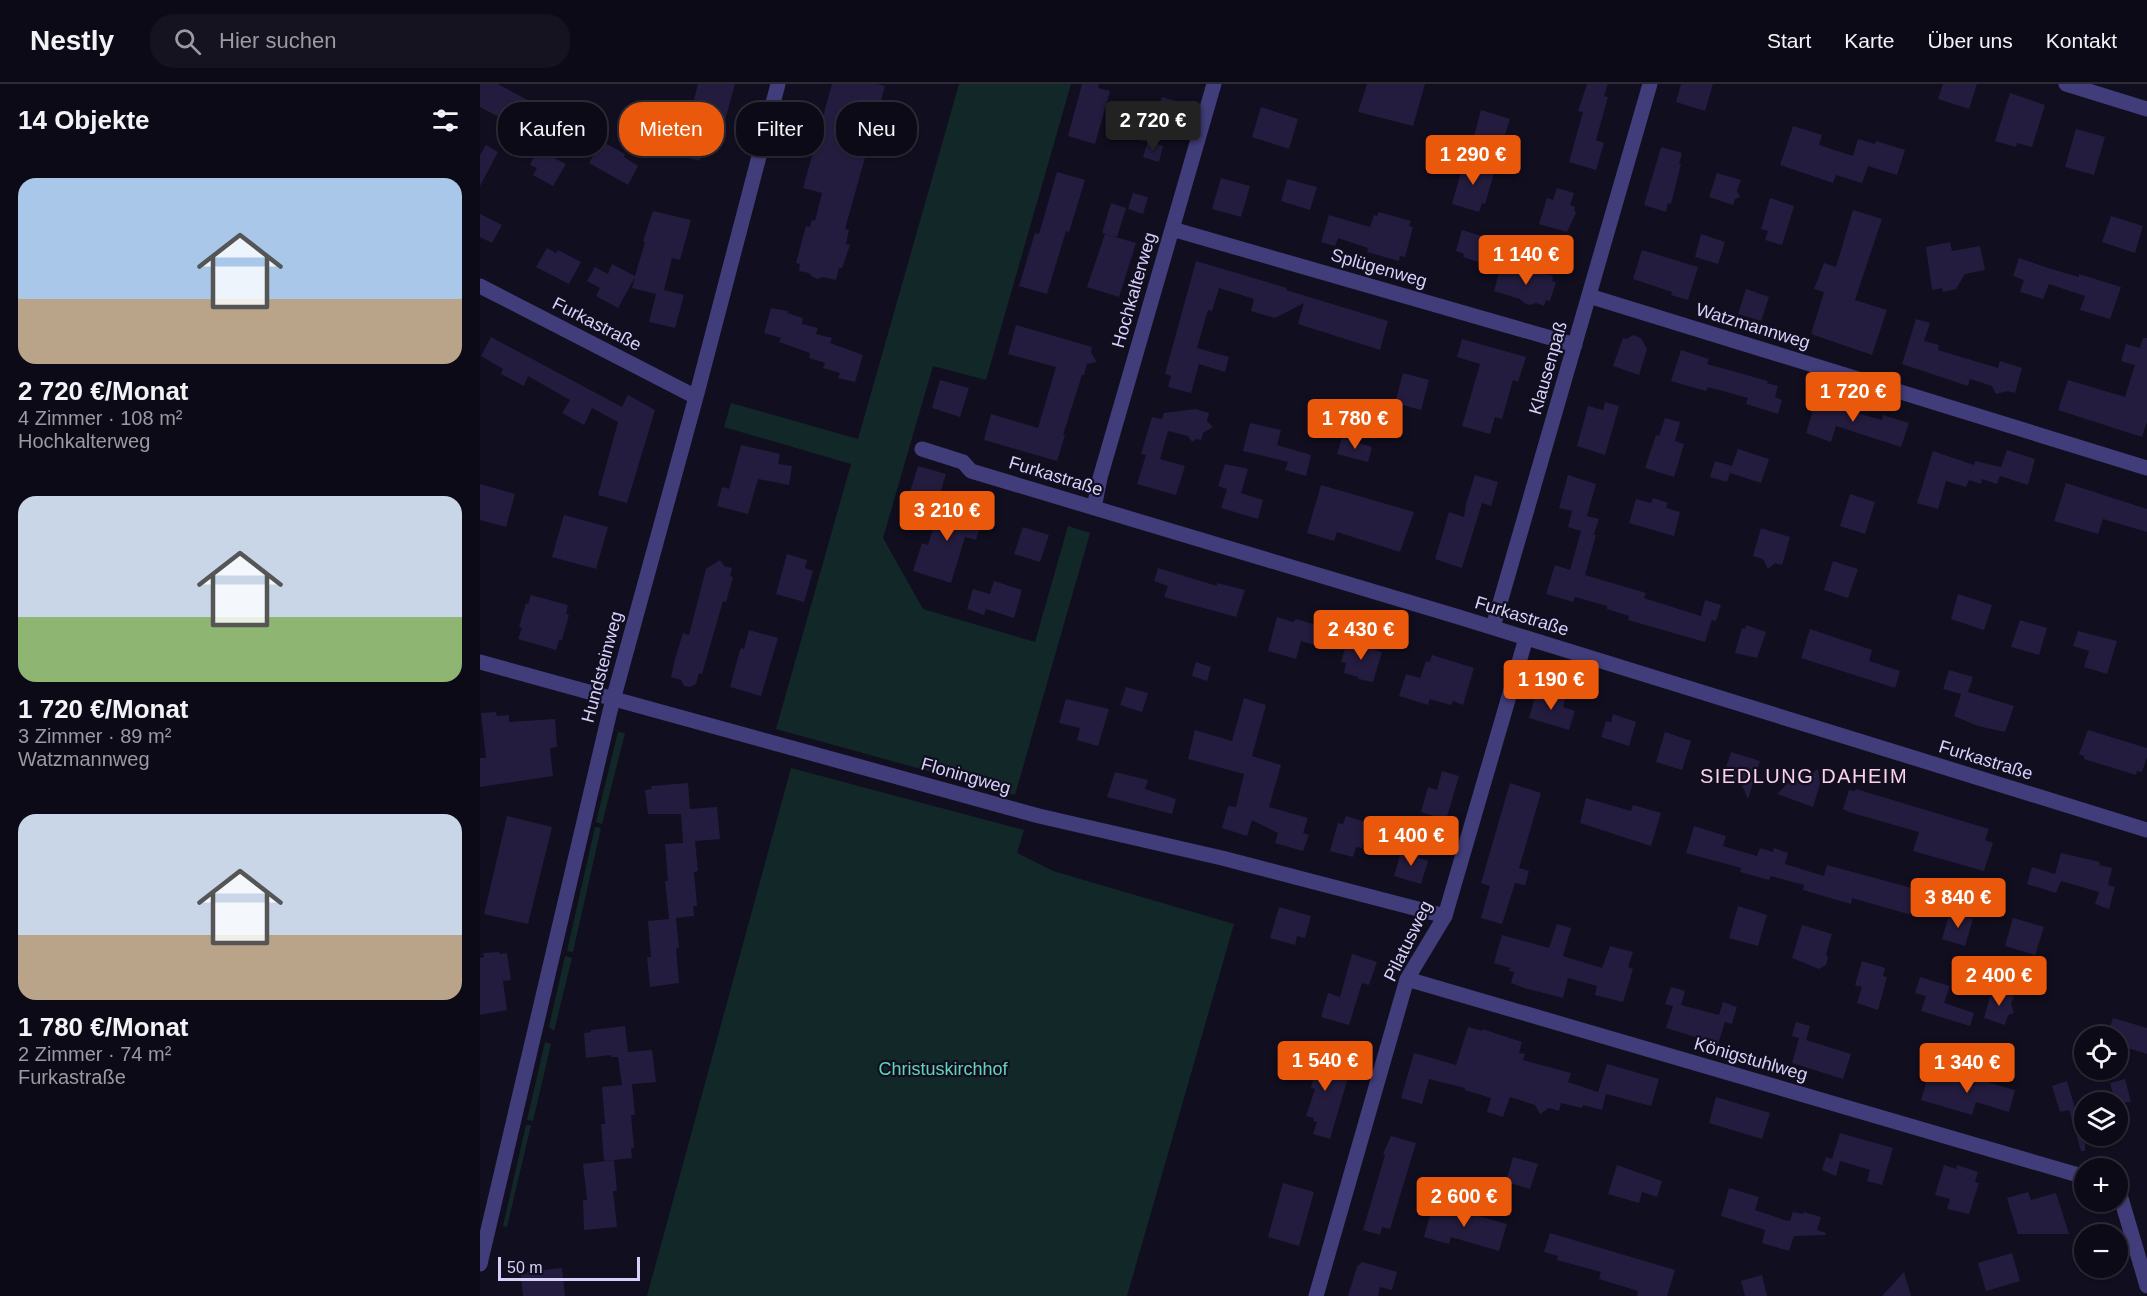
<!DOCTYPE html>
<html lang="de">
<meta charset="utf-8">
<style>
body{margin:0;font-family:Helvetica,sans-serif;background:#161320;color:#f1f3f6;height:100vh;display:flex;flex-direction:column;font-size:22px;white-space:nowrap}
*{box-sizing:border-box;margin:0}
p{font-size:20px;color:#9a9aa1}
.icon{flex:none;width:33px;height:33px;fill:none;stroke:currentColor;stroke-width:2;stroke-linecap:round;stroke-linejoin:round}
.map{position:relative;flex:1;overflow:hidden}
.panel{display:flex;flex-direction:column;background:#0d0a17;width:480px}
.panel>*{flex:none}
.guide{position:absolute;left:18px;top:18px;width:570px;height:54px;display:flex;gap:12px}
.fabs{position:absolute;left:1594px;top:942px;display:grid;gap:12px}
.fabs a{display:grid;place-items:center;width:54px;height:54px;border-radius:50%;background:#0d0a17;box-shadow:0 2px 4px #0004,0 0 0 2px #2d2b36;font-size:30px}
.scale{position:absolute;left:18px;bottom:15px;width:142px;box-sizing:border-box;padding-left:6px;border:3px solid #d6d0fb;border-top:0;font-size:16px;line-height:21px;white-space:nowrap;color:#d6d0fb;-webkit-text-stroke:4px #110e1f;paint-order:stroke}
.price{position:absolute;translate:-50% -51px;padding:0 14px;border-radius:6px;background:#ea580c;color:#fff;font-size:20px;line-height:39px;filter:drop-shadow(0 2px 3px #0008)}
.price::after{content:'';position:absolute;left:50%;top:36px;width:18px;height:14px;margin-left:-9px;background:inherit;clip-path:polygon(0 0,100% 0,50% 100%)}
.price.selected{background:#222;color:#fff}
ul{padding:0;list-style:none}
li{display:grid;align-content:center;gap:12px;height:318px;padding:0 18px}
li span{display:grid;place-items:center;height:186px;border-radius:18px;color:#555}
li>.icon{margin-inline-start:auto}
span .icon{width:108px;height:108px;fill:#fffc;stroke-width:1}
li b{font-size:26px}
h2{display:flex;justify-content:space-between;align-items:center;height:72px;padding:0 18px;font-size:26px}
.pill{padding:0 21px;border-radius:24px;background:#0d0a17;box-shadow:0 2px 4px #0004,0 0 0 2px #2d2b36;font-size:21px;line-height:54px}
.pill.selected{background:#ea580c;color:#fff}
header{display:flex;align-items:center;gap:36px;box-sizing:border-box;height:84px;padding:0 30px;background:#0d0a17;border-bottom:2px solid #2d2b36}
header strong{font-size:28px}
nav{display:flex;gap:33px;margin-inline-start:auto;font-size:21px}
.search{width:420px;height:54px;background:#161320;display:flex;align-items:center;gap:15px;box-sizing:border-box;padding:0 21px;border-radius:24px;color:#9a9aa1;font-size:22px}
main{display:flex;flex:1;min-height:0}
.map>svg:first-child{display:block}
</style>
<header>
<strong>Nestly</strong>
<div class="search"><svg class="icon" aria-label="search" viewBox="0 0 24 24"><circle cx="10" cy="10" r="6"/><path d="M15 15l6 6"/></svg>Hier suchen</div>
<nav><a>Start</a><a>Karte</a><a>Über uns</a><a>Kontakt</a></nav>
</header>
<main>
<section class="panel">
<h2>14 Objekte<svg class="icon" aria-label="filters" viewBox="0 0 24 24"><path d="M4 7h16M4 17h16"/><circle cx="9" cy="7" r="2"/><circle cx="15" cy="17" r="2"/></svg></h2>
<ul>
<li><span style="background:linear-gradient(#a9c7e8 65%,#b9a48a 0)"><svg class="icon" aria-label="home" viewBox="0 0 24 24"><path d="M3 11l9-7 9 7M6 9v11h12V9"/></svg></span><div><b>2 720 €/Monat</b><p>4 Zimmer · 108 m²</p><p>Hochkalterweg</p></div></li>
<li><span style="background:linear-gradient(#c9d6e8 65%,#8fb573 0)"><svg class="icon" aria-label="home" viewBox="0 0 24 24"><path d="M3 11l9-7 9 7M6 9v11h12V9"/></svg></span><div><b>1 720 €/Monat</b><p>3 Zimmer · 89 m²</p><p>Watzmannweg</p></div></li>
<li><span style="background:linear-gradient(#c9d6e8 65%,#b9a48a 0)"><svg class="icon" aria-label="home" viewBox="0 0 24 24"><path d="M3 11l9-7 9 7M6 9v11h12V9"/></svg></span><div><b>1 780 €/Monat</b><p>2 Zimmer · 74 m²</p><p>Furkastraße</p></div></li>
</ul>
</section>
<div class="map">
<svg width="1667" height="1212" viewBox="0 0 1667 1212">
<rect width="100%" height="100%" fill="#110e1f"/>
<!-- green -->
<path fill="#122828" d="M479 0H591L506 296 453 282 403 454 443 525 555 558 588 442 610 449 535 711 296 645 371 380 244 343 251 319 378 355Z
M138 648 145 649 122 740 116 738Z
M311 684 544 746 537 769 573 787 754 840 647 1212H167Z
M115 743 121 744 93 868 87 867Z
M85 872 92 874 74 947 69 943Z
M65 958 71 960 53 1037 47 1036Z
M46 1041H51L27 1143 23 1142Z"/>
<!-- building -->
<path fill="#231c3e" d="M0 0H18L55 20 42 45 0 23Z
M218 0H255L244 40 212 32 230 65 221 71 220 77 185 68 192 42 188 40 192 26 210 31Z
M352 0H397L405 2 365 145 369 146 366 160 370 161 362 184H359L356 196 342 193 338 195 333 193 329 189 319 187 320 180 316 179 326 142 330 143 332 136 335 137 342 109 323 104Z
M602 0H619L618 4 630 7 615 60 588 52Z
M887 0H945L933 42 878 28Z
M1107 0H1128L1124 12 1128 13 1116 56 1124 59 1116 86 1089 78 1103 28 1098 27Z
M1201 0H1233L1225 27 1196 18Z
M1463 0H1497L1489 25 1458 15Z
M1530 9 1565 21 1552 63 1537 59 1536 63 1515 57Z
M682 13 696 17 692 32 677 28Z
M659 21 674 26 665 58 649 53Z
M781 23 818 35 809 65 772 53Z
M1001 26 1030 35 1022 60 994 52Z
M1313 42 1342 51 1339 61 1373 72 1378 55 1395 60 1396 57 1425 66 1417 91 1388 82 1382 99 1356 91 1353 99 1300 81Z
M1596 45 1625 53 1614 91 1585 83Z
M121 57 145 70 144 73 158 82 148 101 109 79Z
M668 57 683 62 679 78 663 73Z
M6 61 18 68 0 102V71Z
M1181 63 1202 69 1199 80H1201L1191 120 1188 119 1186 128 1164 121Z
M57 65 86 80 73 102 53 91 57 84 50 81Z
M984 77 1015 86 1005 120 1002 119 999 128 972 120Z
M577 88 605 96 589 148 586 147 567 210 539 202 555 149 559 150Z
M1237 89 1261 96 1257 107 1260 113 1255 115 1253 121 1229 113Z
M741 94 770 102 761 133 732 125Z
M807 95 837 103 830 126 801 117Z
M1077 104 1094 109 1090 121 1095 123 1094 126 1096 129 1087 148 1059 140 1067 114 1073 116Z
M653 109 668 113 663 130 648 125Z
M1290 114 1314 122 1302 161 1285 156 1288 147 1281 145Z
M631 119 646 124 637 153 622 149Z
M1373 126 1402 135 1375 216 1407 226 1392 271 1331 250 1344 208 1334 205 1344 179 1356 183Z
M173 127 211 136 200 176 192 174 184 206 204 211 195 244 169 238 176 210 152 204 155 193 138 224 116 212 120 204 107 197 115 183 128 190 132 180 155 192 165 158 163 157Z
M899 128 931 137 929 142 933 143 925 173 920 172 919 177 887 168 888 164 858 154 855 162 841 158 849 131 890 143 894 131 897 132Z
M0 130 22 141 12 159 0 153Z
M1631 132 1663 142 1655 169 1622 158Z
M982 146 1017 157 1010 182 983 173 984 170 976 167Z
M625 150 656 159 639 213 607 203Z
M1221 150 1245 158 1238 180 1215 173Z
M1470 158 1472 167 1500 162 1505 186 1485 190 1476 205 1463 208 1462 204 1452 206 1446 163Z
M67 164 76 169 78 166 101 178 89 200 56 183Z
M1162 166 1218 183 1208 216 1191 211 1192 208 1153 195Z
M1539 174 1571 185 1599 193V190L1641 203 1630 235 1600 226 1605 212 1569 200 1563 215 1540 208 1544 196 1533 192Z
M716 177 807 204 806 206 908 237 900 266 818 240 824 219 795 234 771 227 774 215 739 204 732 227 728 226 717 264 749 273 745 288 719 280 711 309 688 303 691 292 685 290Z
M1040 182 1073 192 1072 197 1076 198 1070 217 1066 216 1064 222 1056 219 1050 221 1044 219 1040 215 1014 207 1020 184 1038 190Z
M1266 205 1289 213 1281 237 1258 230Z
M291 224 308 227 307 229 323 234 322 240 338 244 336 250 352 254 350 259 383 271 375 298 358 294 360 289 343 284 345 279 329 274 330 269 299 258 301 254 284 249Z
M1436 235 1450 239 1444 257 1459 261 1458 266 1518 284 1520 277 1542 284 1535 309 1528 307 1516 310 1512 302 1490 295 1488 302 1422 280Z
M536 241 612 263 611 269 617 278 607 280 604 291H602L583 351H585L577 377 504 356 511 330 558 344 576 283 528 270Z
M1153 251 1161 254 1167 265 1159 291 1133 282 1143 254 1147 255Z
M11 253 142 323 148 311 175 326 147 419 118 411 138 338 112 324 104 341 82 329 90 316 48 292 44 302 21 290 23 285 1 272Z
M1663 254H1667V338L1662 353 1578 326 1588 296 1645 313 1655 281 1641 277 1646 260 1660 264Z
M982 255 1046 273 1038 298 1033 296 1022 335 1015 333 1010 350 982 342 1000 280 977 273Z
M1201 266 1229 275 1227 280 1288 297 1287 299 1298 302 1295 313 1302 316 1298 330 1266 320 1268 314 1228 303 1226 307 1191 297Z
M923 289 949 296 941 326 915 319Z
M460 296 489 304 480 333 452 324Z
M1338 310 1364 318 1362 325 1402 336 1403 331 1429 339 1421 363 1356 342 1351 358 1326 349Z
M1125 318 1139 322 1125 371 1097 362 1108 322 1123 326Z
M716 325 729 329 727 337 733 343 723 349 721 356 716 355 712 358 708 352 688 347 680 375 705 382 696 411 657 400 666 371 661 370 672 333 682 335 684 329Z
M1185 334 1200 338 1195 357 1204 360 1194 393 1165 384 1176 351 1179 352Z
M770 339 801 346 797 361 831 371 826 392 805 386 808 378 763 367Z
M862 354 892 363 888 378 857 370Z
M261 361 300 370 298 380 312 382 309 401 278 395 268 430 237 422 242 403 249 405Z
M1258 365 1289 375 1281 399 1250 389 1247 398 1230 393 1235 377 1252 382Z
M1527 366 1555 375 1548 401 1520 392 1517 400 1502 395 1501 400 1489 396 1486 403 1466 397 1458 425 1437 419 1453 367 1494 381 1495 377 1521 383Z
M745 380 768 385 761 409 783 416 778 435 741 424 747 405 738 402Z
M438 382 466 390 456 423 428 414Z
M995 391 1018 398 1011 422 1002 419 982 484 955 475 969 428 984 433 986 420Z
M1088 391 1116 400 1107 432 1119 435 1114 450H1111L1116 451 1105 491 1166 509 1164 514 1221 532 1225 516 1241 521 1236 537 1232 536 1225 558 1148 536 1149 532 1127 525V522L1095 513 1093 518 1066 510 1075 481 1090 486 1101 447 1088 443 1092 427 1079 424Z
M1586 399 1667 425V448L1623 435 1618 450 1574 437Z
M0 400 35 410 26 443 0 436Z
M841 401 934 428 920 468 857 448 854 457 827 449Z
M1370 410 1395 418 1385 450 1360 442Z
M1173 414 1188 419 1186 424 1200 428 1194 452 1149 439 1156 415 1171 419Z
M461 419 503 432 496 456 485 453 471 499 433 487 442 459 448 461Z
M84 431 128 443 116 485 72 473Z
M543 443 569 451 560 478 534 470Z
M1281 444 1310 453 1302 481 1295 479 1288 485 1283 475 1273 472Z
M307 470 327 476 325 484 333 487 324 518 296 510Z
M240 476 244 482 252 484 250 492 253 493 246 518 243 517 222 590 219 589 216 600 210 603 204 602 201 596 191 593 195 575 203 549 209 551 226 485Z
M1353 477 1378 485 1368 514 1344 506Z
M678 484 737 502V499L765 506 756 533 684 513 688 502 674 497Z
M514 497 542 506 534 534 506 525 504 531 487 525 493 505 510 510Z
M1478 510 1512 521 1504 546 1471 535Z
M51 511 88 521 86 530 89 531 82 556H79L76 566 38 555 42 544 39 543 46 519 48 520Z
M797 533 813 538 816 535 857 547 851 566 821 557 816 575 788 567Z
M1540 536 1567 544 1559 571 1531 563Z
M1266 541 1286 548 1277 574 1255 569 1262 544 1265 545Z
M1330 545 1392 566 1389 577 1420 587 1415 604 1321 574Z
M269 546 298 554 281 612 250 603 258 573 261 564 264 565Z
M1598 547 1637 557 1627 590 1604 583 1609 567 1593 562Z
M889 556 895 566 902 568 893 598 878 595V593L864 589 866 579 861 578 867 557 879 561Z
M952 571 994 584 983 621 973 617 971 621 950 615 948 621 919 612 926 590 940 594 946 577 950 578Z
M716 578 731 583 727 597 712 592Z
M1469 586 1493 593 1488 608 1534 622 1525 648 1498 642 1474 632 1481 610 1463 605Z
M646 603 668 609 662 628 640 621Z
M1057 606 1085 615 1083 623 1095 627 1089 646 1049 634Z
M764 614 786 621 772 672 801 681 789 723 828 734 823 749 829 751 823 767 795 759 798 749 772 736 767 752 742 744 748 722 756 723 764 690 708 675 715 646 752 657Z
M586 615 629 625 618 662 597 656 600 644 579 639Z
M16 628 17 632 29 631V638L75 635 77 663 70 664 73 692 0 703V674H6L1 629Z
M1133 630 1156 638 1149 662 1121 653 1126 637 1131 638Z
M1608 646 1667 664V673L1662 688 1657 687 1656 691 1604 675V672L1599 670Z
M1185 648 1211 657 1202 686 1176 678Z
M1251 668 1280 677 1268 715 1261 699 1243 693Z
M1338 685 1340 700 1333 723 1297 710 1314 693 1316 687 1330 691Z
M962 687 979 692 966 736 941 728 948 703 957 706Z
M635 688 668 696 665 705 696 715 692 730 627 713Z
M208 699 210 725 237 723 240 755 215 757 218 787 214 788 217 822H213L214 832 196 834 199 864H196L199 899 170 903 167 873H171L168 837 189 835 185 797H188L185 760 203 759 201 730H168L165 706 172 705 171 702Z
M1030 699 1061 709 1039 784 1049 787 1045 801 1035 799 1022 840 1001 834 1010 802 1001 799Z
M1376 705 1509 745 1505 756 1513 759 1504 787 1433 767 1439 748 1369 728 1363 725 1369 706 1375 707Z
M1106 714 1151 727 1153 721 1181 729 1171 762 1100 739Z
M27 732 72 743 48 840 4 830Z
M866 732 888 739 882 764 876 763 873 773 850 767 858 739 863 740Z
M1214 742 1246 752 1243 762 1277 772 1280 764 1293 768 1294 764 1308 769 1305 780 1344 792 1347 781 1443 807 1435 832 1372 814 1371 820 1323 806 1324 801 1291 792 1289 796 1260 788 1261 784 1206 769Z
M922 765 940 770 939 774 948 777 941 800 914 792Z
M1581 769 1620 778 1619 781 1632 784 1628 801 1635 803 1629 825 1615 820 1619 808 1581 797 1576 809 1547 800 1552 783 1575 790Z
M1258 822 1287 831 1278 862 1249 854Z
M799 823 831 832 825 854 817 852 815 861 790 854Z
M1470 828 1493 835 1485 862 1462 855Z
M1533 834 1564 843 1555 871 1525 862Z
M1077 840 1091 844 1083 872 1122 884 1130 862 1153 868 1148 883 1153 885 1143 918 1115 911 1117 902 1088 894 1083 914 1044 904 1031 899 1034 888 1029 887 1030 884 1014 879 1022 851 1069 864Z
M1322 841 1352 850 1346 870 1348 873 1346 881 1339 885 1312 874Z
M19 868 20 870 27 869 31 896 23 897 27 926 0 931V874L4 873 3 869Z
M872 870 897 878 889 901 882 899 869 941 841 933 848 909 860 913Z
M1382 877 1405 884 1403 892 1407 893 1398 926 1377 919 1382 903 1375 901Z
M1440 893 1470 902 1464 919 1494 929 1490 942 1441 927 1446 912 1435 909Z
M1191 903 1205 907 1201 921 1239 931 1243 918 1257 923 1252 940 1245 938 1238 960 1186 944 1193 922 1185 920Z
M1512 906 1534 912 1531 920 1534 929 1528 931 1525 941 1504 934Z
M1633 934 1667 944V970L1638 961V952H1627Z
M1316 938 1330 942 1326 956 1371 970 1363 995 1312 979 1319 954 1312 952Z
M145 942 148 968 172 966 176 998 142 1001 138 973H131V971L106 974 104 949 111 948V946Z
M988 943 1002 947V945L1042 958 1039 969 1045 970 1043 976 1091 989 1088 998 1118 1008 1127 980 1179 995 1171 1022 1119 1008 1126 1010 1122 1026 1103 1021 1102 1024 1081 1019 1079 1027 1069 1024 1060 1030 1055 1021 1030 1013 1023 1033 1007 1028 1011 1014 985 1006V1004L949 995 942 1020 921 1014 934 969 976 981Z
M826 964 845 970 843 979 870 987 850 1055 833 1050 837 1038 833 1037 834 1034 826 1032 835 1005 831 1004 835 988 821 984Z
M1449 989 1494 1002 1497 989 1512 993 1510 999 1535 1006 1529 1028 1496 1018 1492 1031 1441 1016Z
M1645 995 1651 1018H1635L1630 999Z
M1587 997 1595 1024 1605 1021V1067H1601L1589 1026 1580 1028 1572 1002Z
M152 1000 155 1031H151L154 1064 151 1065 152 1074 124 1077 121 1040H125L122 1003Z
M1236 1013 1290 1029 1282 1055 1229 1039Z
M1360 1049 1413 1064 1402 1101 1387 1097 1390 1086 1360 1077 1356 1092 1342 1086 1346 1073 1352 1075Z
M911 1052 936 1059 910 1145 902 1143 900 1151 883 1146 905 1071 903 1070Z
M1033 1073 1058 1080 1050 1105 1026 1098Z
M134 1076 137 1107H133L137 1143 104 1146 103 1116H107L103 1080Z
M1137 1081 1182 1097 1177 1113 1162 1108 1159 1119 1128 1110Z
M1464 1081 1476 1085 1477 1081 1498 1088 1495 1098 1499 1099 1489 1130 1467 1125 1470 1115 1455 1111Z
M803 1099 834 1108 819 1162 788 1153Z
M1249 1104 1279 1113 1275 1126 1304 1136 1310 1137 1313 1128 1323 1130 1324 1128 1341 1133 1337 1146 1346 1149 1345 1151 1314 1152 1309 1167 1282 1159 1285 1146 1241 1132Z
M1548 1108 1551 1116 1576 1109 1589 1150H1538L1527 1114Z
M953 1119 1027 1140 1019 1167 971 1153 969 1160 944 1153Z
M1070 1149 1195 1186 1187 1212H1157L1158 1207 1119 1195 1121 1188 1077 1176 1078 1172 1064 1168Z
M1532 1169 1540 1197 1506 1207 1498 1179Z
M882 1178 917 1188 912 1206 900 1203 898 1212H868L877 1183Z
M82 1184 85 1212H43L41 1191 47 1190V1188Z
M1424 1188 1431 1212H1402Z
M1282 1191 1287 1212H1265L1261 1197Z"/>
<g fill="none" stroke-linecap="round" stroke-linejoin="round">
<!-- minor -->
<path stroke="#413d7a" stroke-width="15" d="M1586 0 1667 25
M692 145 1095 261
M0 202 216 313
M1109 212 1667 384
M442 365 483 378 491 387 982 534 1667 746
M614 424 620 394 734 0
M1013 543 1170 0
M0 578 559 732 742 774 965 832
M927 895 1605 1093
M1638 1104 1667 1202
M0 1180 130 627 216 313 298 0
M836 1212 927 895 965 832 1046 554"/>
</g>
<g text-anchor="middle" stroke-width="4.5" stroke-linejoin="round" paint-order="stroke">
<!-- street labels -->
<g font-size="18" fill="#d6d0fb" stroke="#110e1f">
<text transform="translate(899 184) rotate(16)" y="6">Splügenweg</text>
<text transform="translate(654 206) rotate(-74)" y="6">Hochkalterweg</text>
<text transform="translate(117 240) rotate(27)" y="6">Furkastraße</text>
<text transform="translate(1273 242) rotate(17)" y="6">Watzmannweg</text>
<text transform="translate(1068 284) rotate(-74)" y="6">Klausenpaß</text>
<text transform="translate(576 392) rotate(17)" y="6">Furkastraße</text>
<text transform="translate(1042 532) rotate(17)" y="6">Furkastraße</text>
<text transform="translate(122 583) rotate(-75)" y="6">Hundsteinweg</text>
<text transform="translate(1506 676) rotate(17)" y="6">Furkastraße</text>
<text transform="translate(486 692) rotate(16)" y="6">Floningweg</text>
<text transform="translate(928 857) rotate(-64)" y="6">Pilatusweg</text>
<text transform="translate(1271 975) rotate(16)" y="6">Königstuhlweg</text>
</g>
<!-- park labels -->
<g font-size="18" fill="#63d4ba" stroke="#110e1f">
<text x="463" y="991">Christuskirchhof</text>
</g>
<!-- neighbourhood labels -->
<g font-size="20" letter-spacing="1.5" fill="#fbd2eb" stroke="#110e1f">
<text x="1324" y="699">SIEDLUNG DAHEIM</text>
</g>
</g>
</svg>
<div class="fabs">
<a><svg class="icon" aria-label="locate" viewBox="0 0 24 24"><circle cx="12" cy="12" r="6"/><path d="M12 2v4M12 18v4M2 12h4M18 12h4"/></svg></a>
<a><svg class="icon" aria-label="layers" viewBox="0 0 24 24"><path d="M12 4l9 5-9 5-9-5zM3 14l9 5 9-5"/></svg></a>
<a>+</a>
<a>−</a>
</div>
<div class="scale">50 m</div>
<b class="price selected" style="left:673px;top:68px">2 720 €</b>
<b class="price" style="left:993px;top:102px">1 290 €</b>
<b class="price" style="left:1046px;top:202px">1 140 €</b>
<b class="price" style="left:1373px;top:339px">1 720 €</b>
<b class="price" style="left:875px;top:366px">1 780 €</b>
<b class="price" style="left:467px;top:458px">3 210 €</b>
<b class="price" style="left:881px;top:577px">2 430 €</b>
<b class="price" style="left:1071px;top:627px">1 190 €</b>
<b class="price" style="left:931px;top:783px">1 400 €</b>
<b class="price" style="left:1478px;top:845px">3 840 €</b>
<b class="price" style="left:1519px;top:923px">2 400 €</b>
<b class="price" style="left:845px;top:1008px">1 540 €</b>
<b class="price" style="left:1487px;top:1010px">1 340 €</b>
<b class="price" style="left:984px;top:1144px">2 600 €</b>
<div class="guide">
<a class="pill">Kaufen</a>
<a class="pill selected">Mieten</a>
<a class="pill">Filter</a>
<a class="pill">Neu</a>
</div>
</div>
</main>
